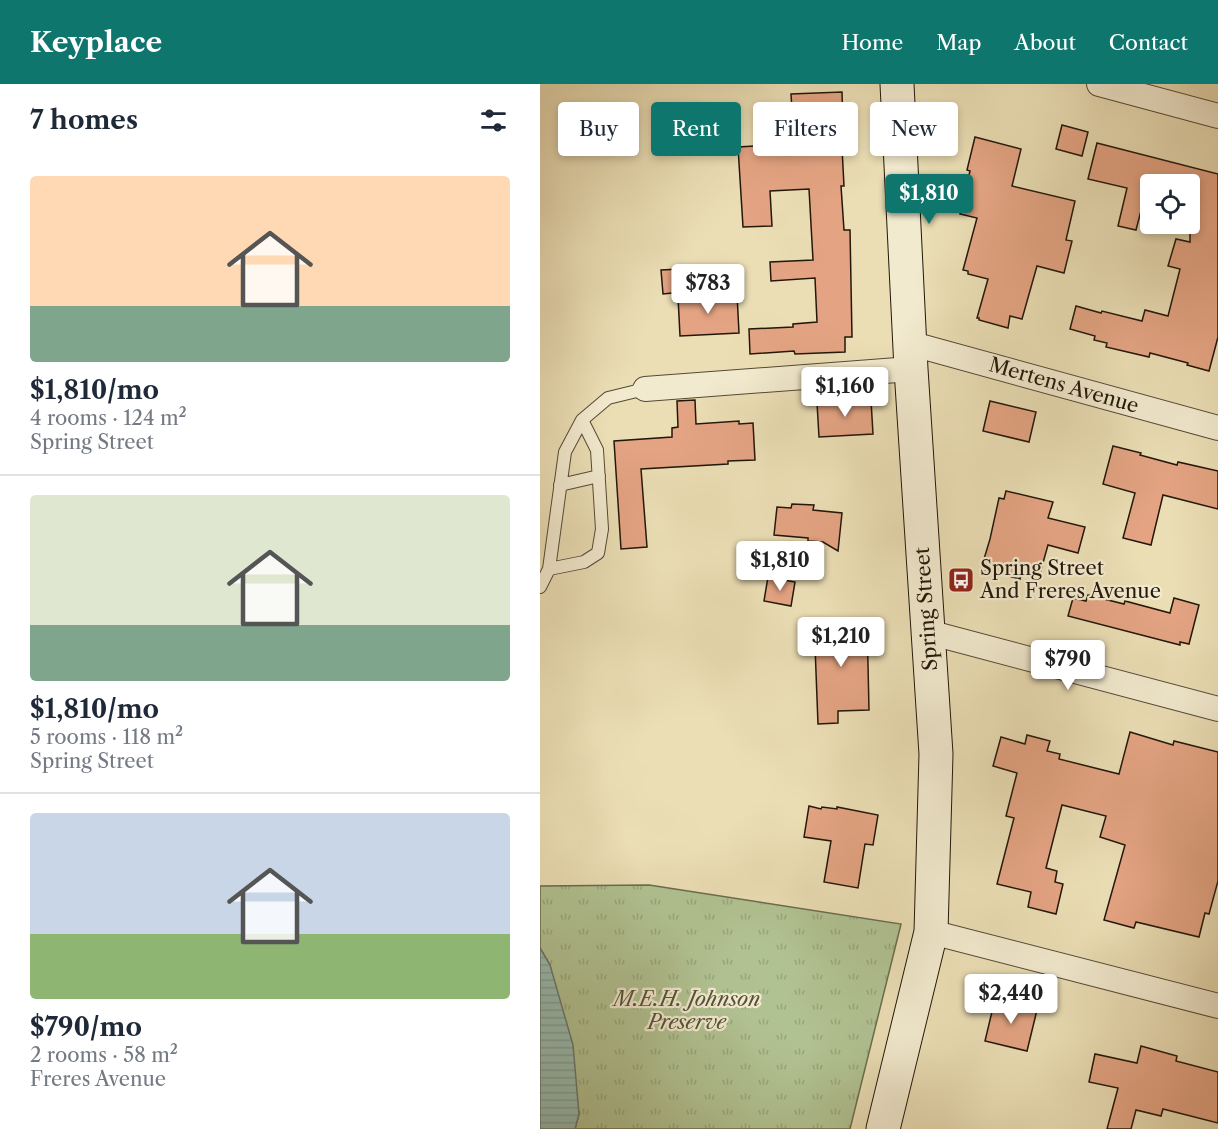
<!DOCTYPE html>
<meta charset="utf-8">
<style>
body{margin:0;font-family:"Libre Caslon Text",serif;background:#f2f2f3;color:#1f2937;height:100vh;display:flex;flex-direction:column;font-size:22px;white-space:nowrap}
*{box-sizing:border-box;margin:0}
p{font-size:20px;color:#747a83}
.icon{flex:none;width:33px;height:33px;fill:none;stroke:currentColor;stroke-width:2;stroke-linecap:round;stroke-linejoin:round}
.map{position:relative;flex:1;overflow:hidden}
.sheet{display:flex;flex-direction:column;background:#fff;width:540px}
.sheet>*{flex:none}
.guide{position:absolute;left:18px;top:18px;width:570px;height:54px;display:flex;gap:12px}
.buttons{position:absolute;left:600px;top:90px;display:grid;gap:12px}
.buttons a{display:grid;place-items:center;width:60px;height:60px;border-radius:6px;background:#fff;box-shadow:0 3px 9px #0003;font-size:30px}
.price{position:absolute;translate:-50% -51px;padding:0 14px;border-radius:6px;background:#fff;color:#222;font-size:20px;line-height:39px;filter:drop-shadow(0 2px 3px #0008)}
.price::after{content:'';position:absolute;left:50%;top:36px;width:18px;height:14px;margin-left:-9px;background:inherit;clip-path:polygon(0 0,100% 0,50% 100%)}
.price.selected{background:#0f766e;color:#fff}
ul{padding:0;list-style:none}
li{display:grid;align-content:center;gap:12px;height:318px;padding:0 30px}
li+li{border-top:2px solid #e0e1e3}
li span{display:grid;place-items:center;height:186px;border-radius:6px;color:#555}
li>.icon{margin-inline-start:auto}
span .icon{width:108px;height:108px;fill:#fffc;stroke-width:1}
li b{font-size:26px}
h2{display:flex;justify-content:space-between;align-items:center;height:72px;padding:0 30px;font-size:26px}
.pill{padding:0 21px;border-radius:6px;background:#fff;box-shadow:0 3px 9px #0003;font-size:21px;line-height:54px}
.pill.selected{background:#0f766e;color:#fff}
header{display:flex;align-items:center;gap:36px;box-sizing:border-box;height:84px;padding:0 30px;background:#0f766e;color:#fff}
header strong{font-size:28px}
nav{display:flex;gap:33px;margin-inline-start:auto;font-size:21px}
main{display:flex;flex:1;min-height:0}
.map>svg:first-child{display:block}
</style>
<header>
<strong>Keyplace</strong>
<nav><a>Home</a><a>Map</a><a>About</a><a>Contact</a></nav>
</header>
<main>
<section class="sheet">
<h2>7 homes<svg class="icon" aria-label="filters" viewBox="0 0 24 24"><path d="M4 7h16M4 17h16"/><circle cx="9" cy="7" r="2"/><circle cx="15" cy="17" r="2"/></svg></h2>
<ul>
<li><span style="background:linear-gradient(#ffd9b3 70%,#7fa58c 0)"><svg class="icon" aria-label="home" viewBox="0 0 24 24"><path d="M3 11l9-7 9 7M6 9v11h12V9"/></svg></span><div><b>$1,810/mo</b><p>4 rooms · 124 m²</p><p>Spring Street</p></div></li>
<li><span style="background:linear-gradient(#dfe7d0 70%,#7fa58c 0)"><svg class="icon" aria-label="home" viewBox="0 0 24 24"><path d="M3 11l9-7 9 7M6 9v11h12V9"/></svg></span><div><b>$1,810/mo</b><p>5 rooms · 118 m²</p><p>Spring Street</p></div></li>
<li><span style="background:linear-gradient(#c9d6e8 65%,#8fb573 0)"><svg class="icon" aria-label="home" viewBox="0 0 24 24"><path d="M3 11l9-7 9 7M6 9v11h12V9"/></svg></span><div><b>$790/mo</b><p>2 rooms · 58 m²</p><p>Freres Avenue</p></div></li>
</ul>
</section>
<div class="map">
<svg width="678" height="1045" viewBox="0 0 678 1045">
<defs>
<pattern id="park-tufts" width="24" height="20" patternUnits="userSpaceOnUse" patternTransform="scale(1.5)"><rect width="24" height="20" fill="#b1c292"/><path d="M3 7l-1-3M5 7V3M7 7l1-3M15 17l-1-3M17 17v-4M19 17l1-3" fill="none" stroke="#98a67d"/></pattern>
<pattern id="water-rules" width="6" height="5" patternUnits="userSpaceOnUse" patternTransform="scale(1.5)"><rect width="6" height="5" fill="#98bcb1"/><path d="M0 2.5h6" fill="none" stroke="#83a197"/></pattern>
</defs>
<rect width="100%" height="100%" fill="#ebdeb5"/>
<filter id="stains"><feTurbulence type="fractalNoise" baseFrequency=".00333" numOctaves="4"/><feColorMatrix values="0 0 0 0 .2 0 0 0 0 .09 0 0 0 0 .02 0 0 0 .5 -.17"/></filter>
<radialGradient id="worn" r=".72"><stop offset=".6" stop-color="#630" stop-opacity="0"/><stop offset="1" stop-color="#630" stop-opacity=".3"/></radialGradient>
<!-- park -->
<path fill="url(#park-tufts)" stroke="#6a6c4e" stroke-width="1.5" d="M109 801 361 840 310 1045H35L39 1030 10 881 0 864V802Z"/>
<!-- water -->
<path fill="url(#water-rules)" stroke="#697a6e" stroke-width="1.5" d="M0 864 10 881 33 961 39 1030 35 1045H0Z"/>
<!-- building -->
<path fill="#e4a483" stroke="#22170a" stroke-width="1.5" d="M302 8 303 44H301L304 102H301L304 146H310L312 253H305V268L255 270 254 267 210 270 209 245 253 243V240L277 238 275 194 231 197 230 178 273 176 269 105 230 107 232 142 203 143 198 63 254 60 251 10Z
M522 41 548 48 542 72 516 65Z
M435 53 481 65 472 102 535 117 526 156 532 157 524 189 497 182 482 235 470 232 468 244 439 236V234H437L448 195 428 190V187L423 186 437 134 420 130 430 87 427 86Z
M557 59 678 90V253L669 287 647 281 648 279 610 269 609 273 566 263 567 259 554 256 555 252 530 245 536 222 561 229 562 227 602 237 605 226 628 232 640 185 628 182 636 155 650 158V100H608L596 146 578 142 587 104 548 95Z
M141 185 142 208 123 210 121 186Z
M197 210 199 249 140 252 138 213Z
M155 316 156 340 199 337V340L213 339 215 376 188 377V380L101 385 107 463 81 465 74 357 132 353V344L138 343 137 317Z
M331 316 333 350 279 353 277 319Z
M450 317 496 328 489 358 443 347Z
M573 362 601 369 600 371 637 381 638 378 678 387V425L623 411 611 461 583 454 595 409 563 400Z
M466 407 513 418 508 434 545 443 538 469 508 461 499 493 482 488 480 495 441 485 450 455 459 414 464 415Z
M252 420 274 421 273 426 302 429 298 467 283 458 268 457V454L234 451 237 423 251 424Z
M228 493 255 498 251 522 224 517Z
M548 511 584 520 585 517 630 529 634 514 659 521 649 560 640 558V561L528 532 533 514 546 517Z
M327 535 329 626 298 627V639L278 640 274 536Z
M590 648 633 661 634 657 678 668V797L669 830 665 829 659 853 596 838 594 844 564 836 585 761 560 753 566 732 522 721 506 784 517 787 515 798 523 800 516 830 488 823 491 808 457 800 474 734 466 732 477 689 453 682 461 653 485 660 487 651 510 657 507 667 520 670 519 675 579 690Z
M269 722 281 725 282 723 297 725V723L338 731 333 761 325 760 318 804 284 798 291 757 264 753Z
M455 915 497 926 487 967 445 957Z
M601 962 637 972 636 977 678 988V1039L623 1025 621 1032 596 1026 591 1045H567L578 1004 549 998 555 970 597 979Z"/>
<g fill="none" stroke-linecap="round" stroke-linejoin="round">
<defs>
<path id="service" d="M20 401 59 392
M9 485 44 478 58 469 62 445 57 366 42 336
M0 503 9 485 25 368 42 336 68 314 105 305"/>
<path id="minor" d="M559 0 678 32
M369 259 678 344
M105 305 371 285
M388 548 678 625
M391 848 678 922"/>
<path id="secondary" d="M343 1045 391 848 396 670 371 285 357 0"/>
</defs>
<!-- service casing -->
<use href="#service" stroke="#544935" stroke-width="14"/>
<!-- minor casing -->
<use href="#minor" stroke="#544935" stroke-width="26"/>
<!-- secondary casing -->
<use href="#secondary" stroke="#22170a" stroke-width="35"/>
<!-- service -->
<use href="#service" stroke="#f2eacf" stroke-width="12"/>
<!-- minor -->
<use href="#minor" stroke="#f2eacf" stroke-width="24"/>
<!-- secondary -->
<use href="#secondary" stroke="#f2eacf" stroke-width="33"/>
</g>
<!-- icons -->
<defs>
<symbol id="bus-square" viewBox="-11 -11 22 22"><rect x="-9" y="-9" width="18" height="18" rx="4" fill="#8f2418" stroke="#f2eacf"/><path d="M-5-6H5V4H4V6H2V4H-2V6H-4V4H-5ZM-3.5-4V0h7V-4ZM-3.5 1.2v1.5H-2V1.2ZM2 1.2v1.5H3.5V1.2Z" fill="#fff"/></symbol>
</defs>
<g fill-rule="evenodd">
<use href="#bus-square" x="406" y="481" width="30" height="30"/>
</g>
<g text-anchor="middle" stroke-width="4.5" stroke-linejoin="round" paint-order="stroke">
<!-- street labels -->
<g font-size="20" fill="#22170a" stroke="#f2eacf">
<text transform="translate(524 301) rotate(16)" y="7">Mertens Avenue</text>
<text transform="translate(386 525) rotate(-94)" y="7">Spring Street</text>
</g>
<!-- poi labels -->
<g font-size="20" fill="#22170a" stroke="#f2eacf" text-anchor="start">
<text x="440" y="491">Spring Street<tspan x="440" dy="23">And Freres Avenue</tspan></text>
</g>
<!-- park labels -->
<g font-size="20" font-style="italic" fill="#54533a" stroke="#f2eacf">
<text x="147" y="922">M.E.H. Johnson<tspan x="147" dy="23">Preserve</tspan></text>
</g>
</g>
<rect width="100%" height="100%" filter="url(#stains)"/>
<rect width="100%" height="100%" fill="url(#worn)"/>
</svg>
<div class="buttons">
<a><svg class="icon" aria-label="locate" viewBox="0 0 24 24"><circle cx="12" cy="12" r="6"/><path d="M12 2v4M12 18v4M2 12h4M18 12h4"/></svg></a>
</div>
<b class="price selected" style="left:389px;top:141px">$1,810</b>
<b class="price" style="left:168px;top:231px">$783</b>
<b class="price" style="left:305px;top:334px">$1,160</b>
<b class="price" style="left:240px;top:508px">$1,810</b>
<b class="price" style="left:301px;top:584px">$1,210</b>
<b class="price" style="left:528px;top:607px">$790</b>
<b class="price" style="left:471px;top:941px">$2,440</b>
<div class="guide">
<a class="pill">Buy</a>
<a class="pill selected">Rent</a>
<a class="pill">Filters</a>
<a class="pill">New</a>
</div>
</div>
</main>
